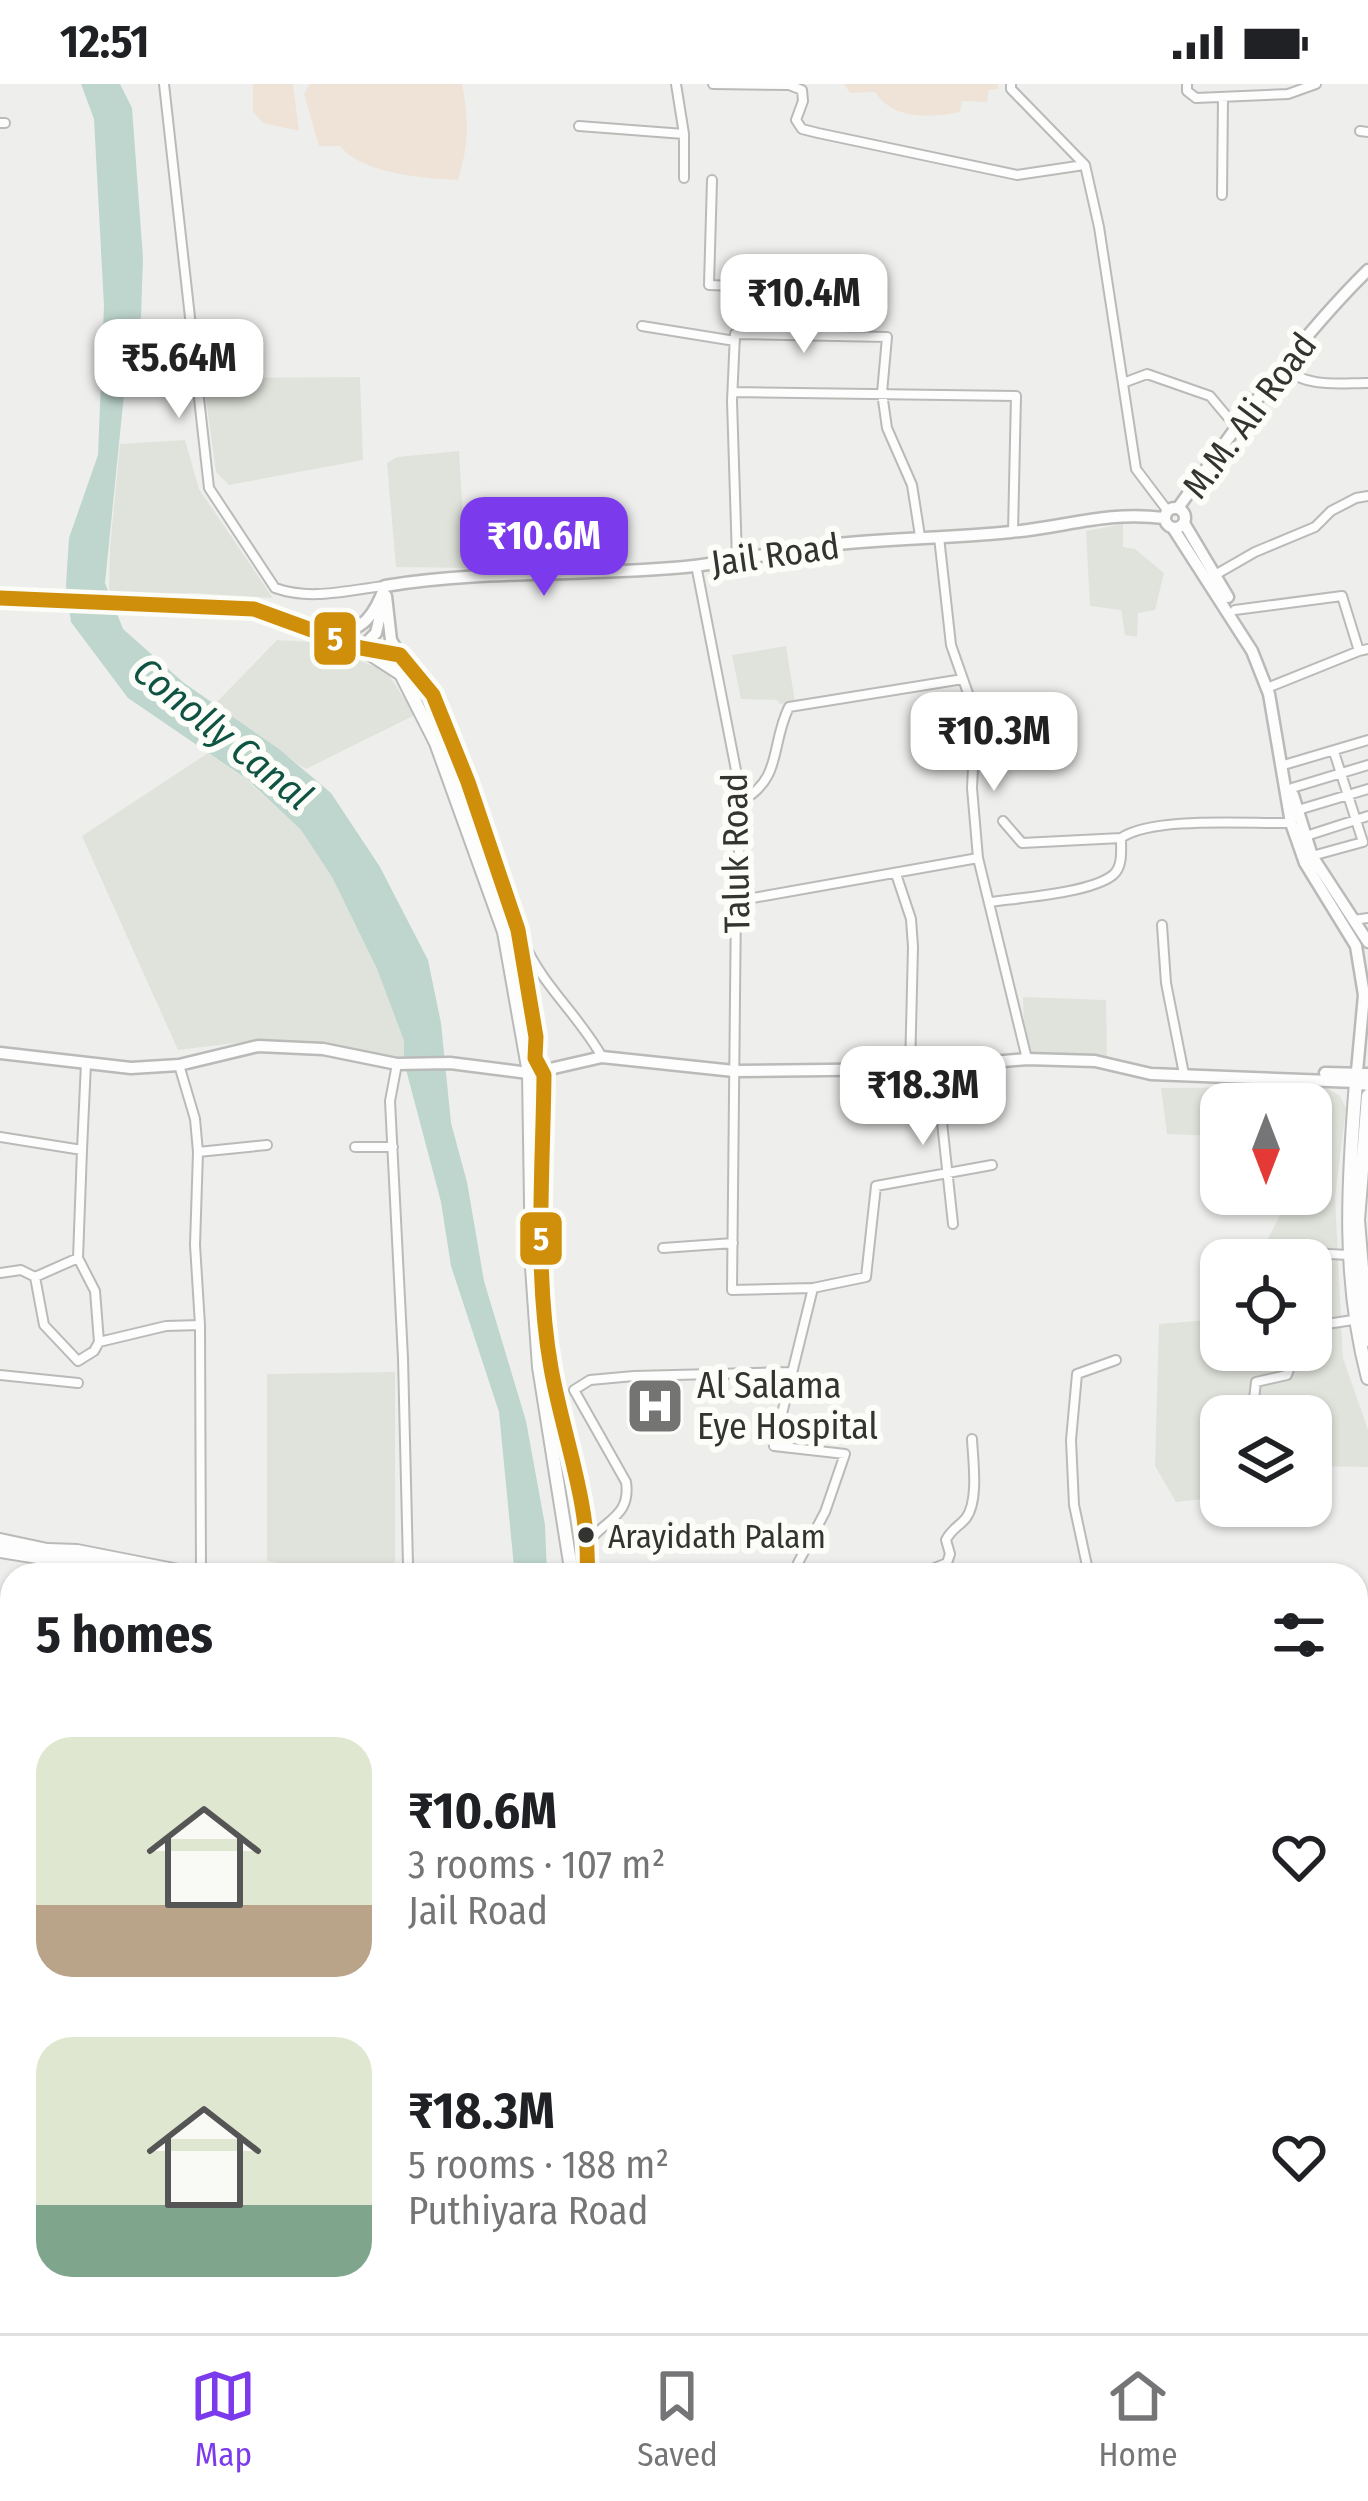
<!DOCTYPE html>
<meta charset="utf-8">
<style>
body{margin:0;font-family:"Fira Sans Condensed",sans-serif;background:#f2f2f2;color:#202124;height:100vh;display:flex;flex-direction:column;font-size:45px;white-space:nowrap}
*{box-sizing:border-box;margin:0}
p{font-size:39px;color:#757577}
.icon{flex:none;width:66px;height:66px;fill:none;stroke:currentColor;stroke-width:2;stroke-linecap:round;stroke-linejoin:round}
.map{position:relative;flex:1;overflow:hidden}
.panel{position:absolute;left:0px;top:1479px;width:1368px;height:771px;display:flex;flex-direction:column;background:#fff;border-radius:36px 36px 0 0;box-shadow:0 3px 9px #0004}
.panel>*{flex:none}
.needle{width:78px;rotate:180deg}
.fabs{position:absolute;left:1200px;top:999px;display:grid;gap:24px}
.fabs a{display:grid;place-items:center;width:132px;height:132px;border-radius:24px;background:#fff;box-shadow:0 3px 9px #0004;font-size:60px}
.price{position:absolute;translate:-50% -102px;padding:0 27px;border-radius:24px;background:#fff;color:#222;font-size:39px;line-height:78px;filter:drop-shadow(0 3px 6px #0008)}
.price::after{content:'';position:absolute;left:50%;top:72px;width:36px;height:27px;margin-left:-18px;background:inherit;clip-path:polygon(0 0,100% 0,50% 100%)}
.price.on{background:#7c3aed;color:#fff}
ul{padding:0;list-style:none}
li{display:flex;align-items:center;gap:36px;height:300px;padding:0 36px}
li span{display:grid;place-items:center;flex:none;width:336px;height:240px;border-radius:36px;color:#555}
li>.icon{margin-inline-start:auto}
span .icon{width:144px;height:144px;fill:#fffc;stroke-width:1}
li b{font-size:51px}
h2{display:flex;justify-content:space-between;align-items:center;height:144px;padding:0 36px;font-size:51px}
.status{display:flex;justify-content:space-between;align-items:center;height:84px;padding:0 60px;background:#fff;direction:ltr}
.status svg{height:33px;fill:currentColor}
.menu{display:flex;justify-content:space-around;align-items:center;height:168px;border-top:3px solid #e0e0e0;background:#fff;font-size:33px;color:#757577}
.menu a{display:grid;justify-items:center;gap:6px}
.menu .on{color:#7c3aed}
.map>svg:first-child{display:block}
</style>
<div class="status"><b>12:51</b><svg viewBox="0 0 49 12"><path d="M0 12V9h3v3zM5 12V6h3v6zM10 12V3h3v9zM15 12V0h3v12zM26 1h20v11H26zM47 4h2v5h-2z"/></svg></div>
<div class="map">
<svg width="1368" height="2249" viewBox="0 0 1368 2249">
<rect width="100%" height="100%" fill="#eeefec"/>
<!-- built -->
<path fill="#e0e3db" d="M360 293 363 376 229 401 216 388 203 294Z
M185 356 199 405 273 514 194 509 113 511 109 505 110 464 120 360Z
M459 367 466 484 396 483 387 379 397 373Z
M1123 440V463L1135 465 1164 489 1155 526 1138 529 1137 553 1125 551 1121 526 1090 522 1086 447Z
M277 556 312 558 386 587 415 631 306 685 213 622Z
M786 562 795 618 780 620 777 616 741 615 732 571Z
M208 669 247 696 301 746 332 793 377 885 404 957V978L325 961 260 956 178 966 82 752Z
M1023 913 1106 916 1107 973 1025 975Z
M1325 1003 1340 1012 1346 1024 1335 1113 1343 1274 1368 1346V1383L1311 1382V1332H1221V1413L1176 1418 1155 1382 1159 1240 1221 1235V1266H1311V1176H1262V1166L1291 1110H1311V1020H1221V1052L1167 1050 1161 1004Z
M395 1288V1491H329L267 1477V1290Z
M1356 1631 1368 1632V1825L1356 1824Z"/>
<!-- green -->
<path fill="#efe3d8" d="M253 0H293L299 47 263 39 253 28Z
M310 0H462C469 36 469 61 458 96 425 95 360 89 340 62H319L304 10Z
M844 0H998V5L989 6 987 18 962 17 960 28C930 34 893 36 875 8L850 9Z
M0 1641 12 1642V1862L0 1859Z"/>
<!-- water -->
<path fill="#bed6ce" d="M81 0H120L132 24 143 174 141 233 124 310 105 499 123 545 184 599 279 665 331 709 380 783 428 876 441 939 451 1039 467 1098 484 1197 526 1337 545 1441 547 1491H510L514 1483 499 1328 451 1182 441 1118 404 978V957L377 885 332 793 301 746 248 696 128 614 71 538 66 501 69 454 98 371 104 222 94 35Z
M12 2104V2238H19L21 2249H0V2144Z"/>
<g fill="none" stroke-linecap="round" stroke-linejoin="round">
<defs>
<path id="street" d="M164 0 209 404 275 504C312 517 347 506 385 502
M713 0 789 1 802 6 803 17 796 36 802 45 818 49 1017 91 1084 81
M1011 0V5L1085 81 1099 143 1136 385 1167 426
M1187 0V7L1196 14 1288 10 1316 0
M0 39H5
M579 42 684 50 676 0
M1360 47 1368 48
M684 50V94
M712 96 709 201 762 203 763 249
M1222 111 1223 14
M642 242 735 257
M1283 284C1309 304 1337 299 1368 299
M1123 299 1147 290 1210 312 1236 343
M734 308 1016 312 1013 448
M939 453 951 561 970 615 975 644 972 704 978 774 1027 975
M737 475 732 317 735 250 887 253 882 309 887 344 912 401 920 452
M696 481 742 717 736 817 732 1206 813 1204 774 1362 845 1370 825 1428 798 1479V1491
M1215 491 1255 468 1315 443 1331 427 1356 414 1368 412
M1235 526 1342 512 1359 567 1368 565
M1272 602 1359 567
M1334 668 1363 758
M1287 680 1368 656
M1292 704 1368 681
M742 717C783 693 770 662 789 623L963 595
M1298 726 1368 705
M1003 737 1022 759 1121 754
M1306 752 1368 732
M1312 772 1363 758
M896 790 911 835 913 863 910 985
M736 817 978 774
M990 818C1018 814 1091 809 1113 791 1123 783 1121 766 1121 754 1153 732 1249 740 1291 739
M1353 836 1368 834
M1162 841 1166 899 1184 990
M525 861C544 903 580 933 602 973
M397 980 390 1017 403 1274 408 1481
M179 981 195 1035 198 1068 267 1061
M936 983 953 1140
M0 1053 82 1066 86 979
M355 1063H393
M82 1066 78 1174 95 1207 99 1258
M198 1068 195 1161 200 1241 201 1491
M663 1164 733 1159
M1269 1176V1167L1349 1171
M0 1189 21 1186 35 1193 78 1174
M35 1193 44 1241 78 1277 94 1267 99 1258 166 1242 200 1241
M813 1204 866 1193 876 1102 992 1081
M1311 1246 1320 1241 1353 1236
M0 1291 78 1299
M1252 1332 1256 1298 1287 1291 1296 1266
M1311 1346 1321 1347
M589 1457C607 1435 631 1431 626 1398L574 1306 590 1296 634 1292 792 1288
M934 1491 932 1485 947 1479 950 1470 946 1456C952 1444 959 1443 966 1434 979 1417 973 1376 972 1355
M1089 1491 1074 1421 1071 1356 1077 1290 1116 1276
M0 1866 12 1869
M1356 1947 1368 1949
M1356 2065H1368
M0 2124 12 2083
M263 2238 268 2249
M321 2238 327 2249
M479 2238 480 2249
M568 2238V2249
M842 2238 898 2249
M973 2238V2249
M1020 2238 1021 2249
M410 2249 461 2238
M660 2249 663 2238"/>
<path id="secondary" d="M1165 434a10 10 0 1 1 20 0a10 10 0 1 1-20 0Z
M1178 424C1237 342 1296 257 1368 186
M1184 439 1228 513
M385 502C487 485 592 493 694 482 743 476 790 465 838 460 896 454 954 454 1011 448 1067 443 1105 427 1164 434
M386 512 391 556 400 571
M330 551C363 548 375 531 385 502
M361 564 376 549 382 523
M1293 711 1312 772 1368 858
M0 969 131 984 179 981 258 962 323 965 397 980 450 979 544 991 554 984 602 973 734 987 910 985 1027 975 1095 977 1151 990 1356 998 1364 911 1356 862 1305 779 1291 739 1269 610 1252 567 1173 444
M1325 989 1368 990
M1356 1953 1361 1966 1356 2012
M1257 2249 1258 2238"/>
<path id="primary" d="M0 514 254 525 361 564 400 571 433 611 468 698 518 846 536 953 535 974 544 991C543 1088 534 1188 551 1284 563 1352 591 1422 587 1491
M367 568 401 590 436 659 504 848 529 989 532 1183 539 1283 572 1491
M1368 1000 1356 998C1348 1099 1342 1195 1368 1294
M1368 1012 1358 1136 1368 1256
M0 1456 52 1467
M48 1466 77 1467 199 1491
M0 1467 149 1491
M64 1482 97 1491
M1356 1602H1368
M1356 1616 1368 1617
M36 2238V2249
M56 2238 57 2249"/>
</defs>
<!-- street casing -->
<use href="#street" stroke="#babbb8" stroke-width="12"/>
<!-- secondary casing -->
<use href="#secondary" stroke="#babbb8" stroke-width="15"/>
<!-- primary casing -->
<use href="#primary" stroke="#babbb8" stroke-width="16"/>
<!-- street -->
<use href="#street" stroke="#fcfdfc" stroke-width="8"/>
<!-- secondary -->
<use href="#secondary" stroke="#fcfdfc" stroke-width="10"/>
<!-- primary -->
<use href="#primary" stroke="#fcfdfc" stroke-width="12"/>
<defs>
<path id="bus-1" d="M0 514 254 525 361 564 400 571 433 611 468 698 518 846 536 953 535 974 544 991C543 1088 534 1188 551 1284 563 1352 591 1422 587 1491"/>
</defs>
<!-- bus-1 casing -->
<use href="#bus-1" stroke="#fcfdf8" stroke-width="24"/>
<!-- bus-1 -->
<use href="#bus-1" stroke="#d08f0a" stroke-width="15"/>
</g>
<!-- icons -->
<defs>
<symbol id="hospital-square" viewBox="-11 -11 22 22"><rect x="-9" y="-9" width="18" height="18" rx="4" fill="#747573" stroke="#fcfdf8"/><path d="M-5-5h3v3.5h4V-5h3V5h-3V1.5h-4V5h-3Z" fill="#fff"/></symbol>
</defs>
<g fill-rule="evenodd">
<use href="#hospital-square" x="622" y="1289" width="66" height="66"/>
</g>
<!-- markers -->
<circle fill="#333432" stroke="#fcfdf8" stroke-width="4.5" cx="586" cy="1451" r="10"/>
<g text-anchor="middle" stroke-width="12" stroke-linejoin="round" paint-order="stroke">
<!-- bus labels -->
<g font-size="33" fill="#333432" stroke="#fcfdf8" text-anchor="start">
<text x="608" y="1464">Arayidath Palam</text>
</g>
<!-- street labels -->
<g font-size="36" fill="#333432" stroke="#fcfdf8">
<text transform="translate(1249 331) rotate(-53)" y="13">M.M. Ali Road</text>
<text transform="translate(775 470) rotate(-8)" y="13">Jail Road</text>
<text transform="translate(735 769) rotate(-91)" y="13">Taluk Road</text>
</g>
<!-- poi labels -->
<g font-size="36" fill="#333432" stroke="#fcfdf8" text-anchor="start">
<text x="697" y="1314">Al Salama<tspan x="697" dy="41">Eye Hospital</tspan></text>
</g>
<!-- water labels -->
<g font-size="39" font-style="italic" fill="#0f5343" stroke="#fcfdf8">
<text transform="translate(223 649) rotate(39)" y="14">Conolly Canal</text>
</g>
</g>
<g stroke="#fcfdf8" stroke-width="4.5">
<rect x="312" y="526" width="46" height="57" rx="12" fill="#d08f0a"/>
<rect x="518" y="1126" width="46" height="57" rx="12" fill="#d08f0a"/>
</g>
<g font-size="33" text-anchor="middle" font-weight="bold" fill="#fff">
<text x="335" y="566">5</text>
<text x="541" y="1166">5</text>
</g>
</svg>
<div class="fabs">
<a><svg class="needle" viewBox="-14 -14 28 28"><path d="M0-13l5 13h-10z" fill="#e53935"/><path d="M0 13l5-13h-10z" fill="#757577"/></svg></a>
<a><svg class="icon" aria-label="locate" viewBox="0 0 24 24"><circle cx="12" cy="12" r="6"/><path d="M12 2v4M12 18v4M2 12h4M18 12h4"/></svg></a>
<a><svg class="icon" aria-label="layers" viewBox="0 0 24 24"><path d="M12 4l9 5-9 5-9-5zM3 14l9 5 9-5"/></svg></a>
</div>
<b class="price" style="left:804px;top:272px">₹10.4M</b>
<b class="price" style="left:179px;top:337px">₹5.64M</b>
<b class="price on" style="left:544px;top:515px">₹10.6M</b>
<b class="price" style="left:994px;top:710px">₹10.3M</b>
<b class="price" style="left:923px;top:1064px">₹18.3M</b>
<section class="panel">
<h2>5 homes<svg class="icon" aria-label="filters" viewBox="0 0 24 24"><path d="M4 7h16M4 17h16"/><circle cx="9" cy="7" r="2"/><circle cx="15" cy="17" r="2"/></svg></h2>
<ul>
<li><span style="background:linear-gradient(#dfe7d0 70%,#b9a48a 0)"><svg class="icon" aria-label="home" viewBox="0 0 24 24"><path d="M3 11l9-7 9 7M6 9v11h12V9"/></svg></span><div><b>₹10.6M</b><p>3 rooms · 107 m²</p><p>Jail Road</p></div><svg class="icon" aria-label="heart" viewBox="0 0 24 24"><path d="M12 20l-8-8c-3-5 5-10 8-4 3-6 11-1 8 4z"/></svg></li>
<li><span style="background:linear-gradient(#dfe7d0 70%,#7fa58c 0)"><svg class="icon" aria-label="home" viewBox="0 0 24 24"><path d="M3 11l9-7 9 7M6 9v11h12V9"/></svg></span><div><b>₹18.3M</b><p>5 rooms · 188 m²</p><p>Puthiyara Road</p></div><svg class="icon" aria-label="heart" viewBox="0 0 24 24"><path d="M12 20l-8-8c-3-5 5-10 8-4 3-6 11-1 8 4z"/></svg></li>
</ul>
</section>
</div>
<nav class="menu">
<a class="on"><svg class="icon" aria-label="map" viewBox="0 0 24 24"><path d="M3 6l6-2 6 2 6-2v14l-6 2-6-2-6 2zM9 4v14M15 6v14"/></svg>Map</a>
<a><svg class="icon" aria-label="saved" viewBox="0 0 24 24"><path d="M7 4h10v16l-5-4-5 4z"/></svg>Saved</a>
<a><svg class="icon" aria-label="home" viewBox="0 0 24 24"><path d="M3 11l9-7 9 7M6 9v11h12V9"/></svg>Home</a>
</nav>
